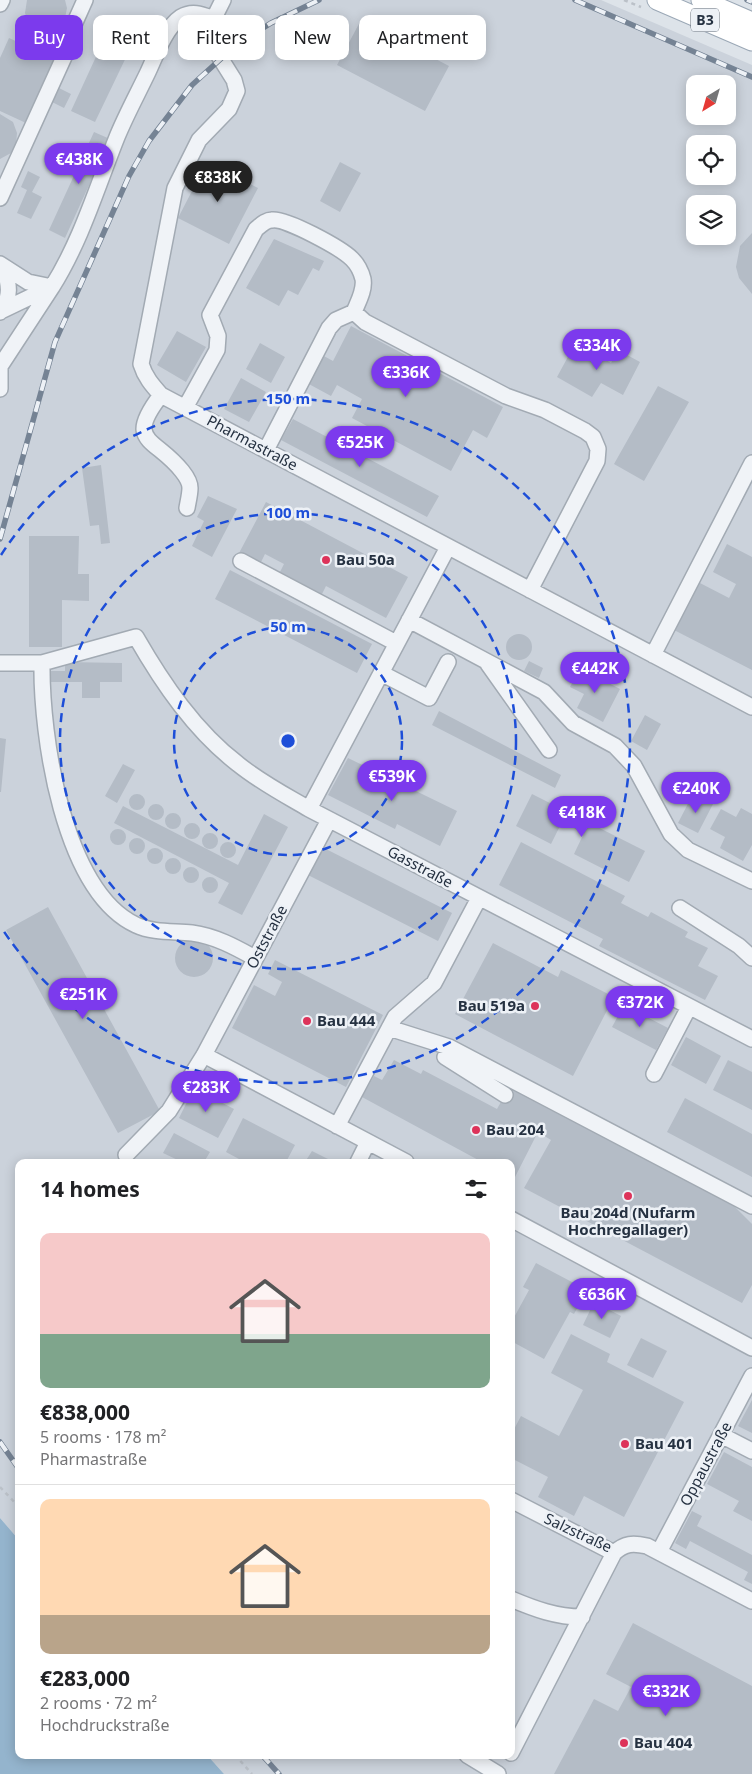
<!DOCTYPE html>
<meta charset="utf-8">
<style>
body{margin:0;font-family:"Noto Sans",sans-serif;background:#f6f6f6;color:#202124;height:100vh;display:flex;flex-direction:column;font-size:19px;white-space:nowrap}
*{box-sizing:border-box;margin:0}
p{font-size:16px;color:#757577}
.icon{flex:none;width:28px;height:28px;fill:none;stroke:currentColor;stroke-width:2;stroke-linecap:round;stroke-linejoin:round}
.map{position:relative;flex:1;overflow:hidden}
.sheet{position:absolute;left:15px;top:1159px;width:500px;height:600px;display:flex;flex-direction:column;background:#fff;border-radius:10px;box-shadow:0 2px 12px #0003}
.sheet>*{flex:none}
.banner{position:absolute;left:15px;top:15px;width:500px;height:45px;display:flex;gap:10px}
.needle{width:32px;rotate:217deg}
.controls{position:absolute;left:686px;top:75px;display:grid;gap:10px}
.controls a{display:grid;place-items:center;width:50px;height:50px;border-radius:10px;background:#fff;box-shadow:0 2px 12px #0003;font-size:25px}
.price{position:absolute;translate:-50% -42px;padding:0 11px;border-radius:18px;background:#7c3aed;color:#fff;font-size:16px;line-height:32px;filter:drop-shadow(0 1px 2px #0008)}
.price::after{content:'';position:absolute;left:50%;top:30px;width:15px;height:11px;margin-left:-8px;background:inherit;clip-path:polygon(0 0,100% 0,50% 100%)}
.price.selected{background:#222;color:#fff}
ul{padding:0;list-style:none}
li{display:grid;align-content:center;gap:10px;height:265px;padding:0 25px}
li+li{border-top:1px solid #e0e0e0}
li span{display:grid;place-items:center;height:155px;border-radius:10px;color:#555}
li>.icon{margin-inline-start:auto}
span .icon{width:90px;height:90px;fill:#fffc;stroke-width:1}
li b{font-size:21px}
h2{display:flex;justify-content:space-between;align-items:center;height:60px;padding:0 25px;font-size:21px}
.pill{padding:0 18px;border-radius:10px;background:#fff;box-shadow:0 2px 12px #0003;font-size:18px;line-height:45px}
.pill.selected{background:#7c3aed;color:#fff}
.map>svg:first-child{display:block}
</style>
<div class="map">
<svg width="752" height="1774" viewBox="0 0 752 1774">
<rect width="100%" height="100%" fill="#dde3e9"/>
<!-- built -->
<path fill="#cbd2db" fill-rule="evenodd" d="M0 0H601L752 65V1774H224L207 1755H511V1162H19V1540L0 1518ZM695 84H728V116H695ZM695 144H728V176H695ZM695 204H728V236H695Z"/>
<!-- water -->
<path fill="#94b4cd" d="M0 1518 19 1540V1755H207L224 1774H0Z"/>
<!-- building -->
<path fill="#b4bcc6" d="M27 0H65L67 8 65 18 54 29H38L27 19 25 13Z
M129 17 142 23 136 36 123 30Z
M361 20 449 66 425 111 337 65Z
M106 35 131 47 95 122 71 111Z
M9 38 31 48 35 38 61 50 26 123 0 111V58Z
M59 88 71 94 64 108 52 102Z
M0 114 13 122 17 133 16 145 11 153 0 159Z
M94 132 110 139 65 238 49 230Z
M207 162 258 188 229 244 178 218Z
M340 162 361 173 340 212 320 201Z
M28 171 40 177 32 192 42 197 31 219 17 213 27 190 21 187Z
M752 233V294L739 278 736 267 740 246Z
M274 239 324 261 319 271 313 268 298 295 288 290 279 306 246 288Z
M351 326 503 407 487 438 473 430 451 471 352 418 362 399 337 385 331 396 307 383 322 355 333 361Z
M177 331 206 347 186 382 157 365Z
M576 342 611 363 618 350 640 362 623 395 601 383 592 397 557 377Z
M260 343 285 357 271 383 246 369Z
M241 378 266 392 249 422 224 409Z
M658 386 689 402 644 481 614 464Z
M293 419 439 496 427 517 281 440Z
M101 465 110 543 101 544 99 525 90 526 82 468Z
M208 496 237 509 212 557 192 546 204 521 197 517Z
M266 502 408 577 386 618 326 586 322 594 280 572 284 564 265 554 259 566 238 555Z
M29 536H79L78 574H89V601L62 600V647H29Z
M727 544 752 557V670L674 630 698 582 729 598 736 584 713 572Z
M230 570 372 644 357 673 215 599Z
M506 647a13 13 0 1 1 26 0a13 13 0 1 1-26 0Z
M529 661 543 668 539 678 524 671Z
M65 662 122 663V682H100V698H82V682H50V671H65Z
M580 668 620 689 603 722 577 708 584 694 570 687Z
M439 711 561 775 555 788 432 725Z
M645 715 661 724 647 750 631 741Z
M0 738 6 739 1 792H0Z
M348 758 457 811 440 846 397 824 395 829 328 795Z
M123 764 135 770 117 803 105 796Z
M129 802a8 8 0 1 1 16 0a8 8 0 1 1-16 0Z
M532 794 645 851 629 882 574 854 584 833 562 822 551 844 516 826Z
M693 794 713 804 698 833 678 823Z
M148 812a8 8 0 1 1 16 0a8 8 0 1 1-16 0Z
M123 806 238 865 264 814 288 827 242 915 218 903 229 883 114 823Z
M741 808 752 814V845L743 861 720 848 725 837 710 829 721 809 736 817Z
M165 821a8 8 0 1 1 16 0a8 8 0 1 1-16 0Z
M184 831a8 8 0 1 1 16 0a8 8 0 1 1-16 0Z
M110 837a8 8 0 1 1 16 0a8 8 0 1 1-16 0Z
M202 841a8 8 0 1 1 16 0a8 8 0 1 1-16 0Z
M129 846a8 8 0 1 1 16 0a8 8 0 1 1-16 0Z
M220 850a8 8 0 1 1 16 0a8 8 0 1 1-16 0Z
M521 842 625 896 621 903 648 917 651 912 688 932 685 937 708 948 698 966 718 976 705 1000 599 946 603 939 499 885Z
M322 847 452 913 438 941 308 875Z
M147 856a8 8 0 1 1 16 0a8 8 0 1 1-16 0Z
M165 866a8 8 0 1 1 16 0a8 8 0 1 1-16 0Z
M183 875a8 8 0 1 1 16 0a8 8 0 1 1-16 0Z
M202 885a8 8 0 1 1 16 0a8 8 0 1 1-16 0Z
M48 907 160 1111 118 1133 6 930Z
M175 958a19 19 0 1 1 38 0a19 19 0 1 1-38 0Z
M493 943 558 977 561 970 614 997 573 1076 455 1014Z
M275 960 383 1015 346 1087 232 1028 254 985 275 996 282 982 268 974Z
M624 1005 668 1028 656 1050 612 1027Z
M686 1037 721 1056 706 1084 671 1065Z
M394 1060 421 1074 423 1070 497 1109 511 1084 732 1204 752 1224V1285L742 1303 524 1188 551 1140 538 1132 515 1177 511 1175V1162H482L362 1097 374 1076 382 1080Z
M728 1060 752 1072V1110L713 1090Z
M194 1088 234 1109 218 1138 179 1118Z
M685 1098 752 1134V1177L667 1132Z
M243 1118 295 1145 286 1162H238L239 1159 226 1152Z
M174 1133 210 1152 204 1162H182L163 1153Z
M312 1151 334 1162H305Z
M536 1263 587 1290 574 1314 570 1312 544 1359 511 1341V1323L529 1290 523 1287Z
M594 1302 621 1316 610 1338 583 1325Z
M571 1334 610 1354 607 1362 684 1402 624 1517 584 1496 574 1516 538 1497 548 1477 511 1458V1435L521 1416 559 1436 583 1390 551 1373Z
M641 1338 667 1351 653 1378 627 1365Z
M752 1400V1433L738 1426Z
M724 1452 752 1467V1521L733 1511 739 1501 707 1484Z
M692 1511 702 1516 697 1526 752 1555V1584L744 1580 748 1572 690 1541 686 1549 675 1543Z
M633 1623 752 1686V1774H554L594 1699 618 1711 631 1687 606 1674Z"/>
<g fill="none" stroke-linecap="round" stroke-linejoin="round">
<defs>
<path id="minor" d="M223 0 211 24V39L214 48 234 80 237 91 229 109 199 140 175 188 141 364C145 377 152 385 161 395L752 707
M0 4 2 0
M0 198 69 46 72 29 85 0
M0 264 28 282 52 287C81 241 97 187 117 137 126 115 138 93 148 72 156 55 165 28 181 17 193 10 203 15 214 19
M1 311 51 287
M0 312C12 297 9 284 4 267
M354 312 365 322 506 396 545 410 585 431 593 437 598 449 597 461 530 590
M0 361V389
M1 365 52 287
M161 395C124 443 155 437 182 471 186 476 190 482 190 488 190 494 188 502 187 508
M185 408 217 350 218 336 210 315 256 229C261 225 266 220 272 220 286 218 341 248 352 259 357 264 361 271 363 279 365 290 358 302 354 312L336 320 329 328 266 450
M241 561 396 643
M409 620 544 692 573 723 615 746 634 766 671 834 688 850 752 881
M653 655 752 463
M0 663H42L136 637C163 684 195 731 238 764 260 782 285 795 309 809L752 1039
M42 663C41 735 63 891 136 925 153 933 174 931 192 933 215 936 235 947 255 958
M488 664 549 750
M381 673 429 698 448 662
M309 809 448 547
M680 908 739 946 752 958
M389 1028 449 1047 752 1206
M204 1055 406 1162
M445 1057 505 1095
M654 1074 689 1007
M337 1126 395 1017 434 983 479 898
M126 1155 169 1111 204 1055 329 820
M358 1162 368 1142
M511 1219 752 1348
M721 1435 752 1451
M511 1500 614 1553
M659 1552 752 1376
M511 1599C535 1609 556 1617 582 1617
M511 1753 614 1553C625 1543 633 1543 647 1546L752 1601
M467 1755 498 1774"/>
<path id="major" d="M657 0 752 41
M701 0 752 22"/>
</defs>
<!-- minor casing -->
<use href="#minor" stroke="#a2aab3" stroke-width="18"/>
<!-- major casing -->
<use href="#major" stroke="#9ba8b6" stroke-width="21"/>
<!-- path -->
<path stroke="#bbc1c8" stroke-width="2.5" stroke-dasharray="4 4" stroke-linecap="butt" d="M624 0 641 7
M0 1487 19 1507
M235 1755 252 1774"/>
<!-- minor -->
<use href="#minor" stroke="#f0f3f7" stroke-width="15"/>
<!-- major -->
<use href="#major" stroke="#fff" stroke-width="19"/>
<defs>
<path id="rail" d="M575 0 752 77
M747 0 752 2
M0 539 55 342 129 176 149 141 192 85 236 45 271 23 319 0
M0 1442 19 1469
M262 1755 279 1774"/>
</defs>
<!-- rail casing -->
<use href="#rail" stroke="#758394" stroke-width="5.5"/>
<!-- rail -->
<use href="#rail" stroke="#edf1f6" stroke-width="4" stroke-dasharray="11" stroke-linecap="butt"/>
</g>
<!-- distance rings -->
<g fill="none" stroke="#1d4ed8" stroke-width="2.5" stroke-dasharray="9 6">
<circle cx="288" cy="741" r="114"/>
<circle cx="288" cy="741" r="228"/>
<path d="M1 555A342 342 0 1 1 1 927"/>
</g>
<!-- markers -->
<g fill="#dd335a" stroke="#edf1f6" stroke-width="2">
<circle cx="326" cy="560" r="5"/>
<circle cx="535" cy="1006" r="5"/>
<circle cx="307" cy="1021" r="5"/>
<circle cx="476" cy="1130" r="5"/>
<circle cx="628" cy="1196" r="5"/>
<circle cx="625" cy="1444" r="5"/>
<circle cx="624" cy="1743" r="5"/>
</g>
<g text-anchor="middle" stroke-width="5" stroke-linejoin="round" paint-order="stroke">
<!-- shield labels -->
<rect fill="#edf1f6" stroke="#616b77" stroke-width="1" x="691" y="8.5" width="28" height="23" rx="4"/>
<g font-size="14" font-weight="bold" fill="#253141">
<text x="705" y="25">B3</text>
</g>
<!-- street labels -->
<g font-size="15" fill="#253141" stroke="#edf1f6">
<text transform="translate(252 443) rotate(28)" y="5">Pharmastraße</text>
<text transform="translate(420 867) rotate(28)" y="5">Gasstraße</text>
<text transform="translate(267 937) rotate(-62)" y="5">Oststraße</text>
<text transform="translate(706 1464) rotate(-62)" y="5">Oppaustraße</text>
<text transform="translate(578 1533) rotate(25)" y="5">Salzstraße</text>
</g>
<!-- poi labels -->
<g font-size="15" font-weight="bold" fill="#253141" stroke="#edf1f6" text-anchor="start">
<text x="336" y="565">Bau 50a</text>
<text x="525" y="1011" text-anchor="end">Bau 519a</text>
<text x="317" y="1026">Bau 444</text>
<text x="486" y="1135">Bau 204</text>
<text x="628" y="1218" text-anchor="middle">Bau 204d (Nufarm<tspan x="628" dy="17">Hochregallager)</tspan></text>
<text x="635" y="1449">Bau 401</text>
<text x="634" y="1748">Bau 404</text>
</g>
</g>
<circle cx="288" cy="741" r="8" fill="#1d4ed8" stroke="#edf1f6" stroke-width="2.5"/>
<g font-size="15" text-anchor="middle" font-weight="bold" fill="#1d4ed8" stroke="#edf1f6" stroke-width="5" stroke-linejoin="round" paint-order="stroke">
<text x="288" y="404">150 m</text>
<text x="288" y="518">100 m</text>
<text x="288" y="632">50 m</text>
</g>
</svg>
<div class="controls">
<a><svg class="needle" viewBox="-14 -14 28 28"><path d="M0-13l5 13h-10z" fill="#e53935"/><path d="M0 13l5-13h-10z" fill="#757577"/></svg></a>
<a><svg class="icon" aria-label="locate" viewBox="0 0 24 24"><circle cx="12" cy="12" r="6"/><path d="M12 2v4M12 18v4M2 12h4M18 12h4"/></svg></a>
<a><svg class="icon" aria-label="layers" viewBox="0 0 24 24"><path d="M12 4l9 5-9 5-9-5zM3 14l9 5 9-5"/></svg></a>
</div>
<b class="price" style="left:79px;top:185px">€438K</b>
<b class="price selected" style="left:218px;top:203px">€838K</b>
<b class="price" style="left:597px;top:371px">€334K</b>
<b class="price" style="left:406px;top:398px">€336K</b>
<b class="price" style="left:360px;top:468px">€525K</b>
<b class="price" style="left:595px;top:694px">€442K</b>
<b class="price" style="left:392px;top:802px">€539K</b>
<b class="price" style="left:696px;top:814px">€240K</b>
<b class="price" style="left:582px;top:838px">€418K</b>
<b class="price" style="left:83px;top:1020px">€251K</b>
<b class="price" style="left:640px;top:1028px">€372K</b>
<b class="price" style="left:206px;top:1113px">€283K</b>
<b class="price" style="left:602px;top:1320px">€636K</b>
<b class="price" style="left:666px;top:1717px">€332K</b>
<div class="banner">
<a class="pill selected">Buy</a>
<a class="pill">Rent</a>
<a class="pill">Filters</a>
<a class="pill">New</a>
<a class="pill">Apartment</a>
</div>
<section class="sheet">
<h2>14 homes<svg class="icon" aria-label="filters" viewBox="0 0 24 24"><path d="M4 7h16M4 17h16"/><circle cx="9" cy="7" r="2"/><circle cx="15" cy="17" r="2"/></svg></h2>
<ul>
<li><span style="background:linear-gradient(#f6c9c9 65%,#7fa58c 0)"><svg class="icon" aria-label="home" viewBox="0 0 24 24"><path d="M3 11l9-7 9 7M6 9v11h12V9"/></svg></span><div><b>€838,000</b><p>5 rooms · 178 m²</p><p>Pharmastraße</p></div></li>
<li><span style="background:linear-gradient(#ffd9b3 75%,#b9a48a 0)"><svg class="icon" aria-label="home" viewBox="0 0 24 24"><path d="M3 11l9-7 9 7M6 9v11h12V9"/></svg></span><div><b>€283,000</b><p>2 rooms · 72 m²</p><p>Hochdruckstraße</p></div></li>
</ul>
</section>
</div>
